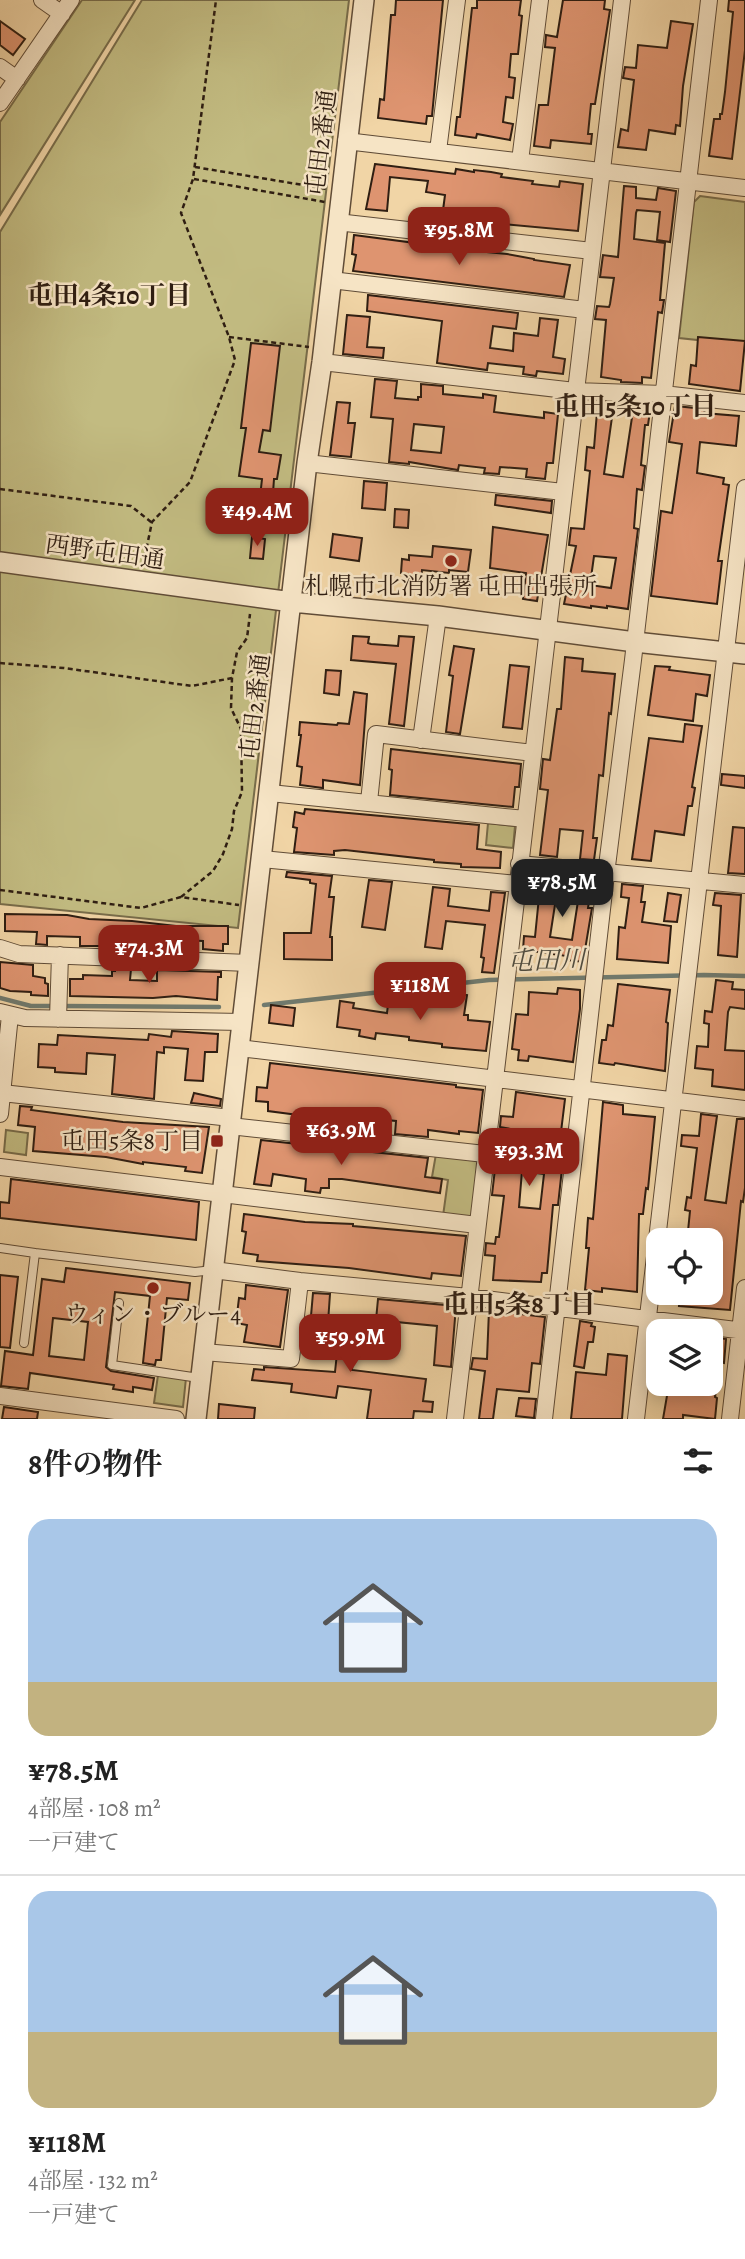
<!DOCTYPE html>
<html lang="ja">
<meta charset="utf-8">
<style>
body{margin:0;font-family:Alegreya,"Noto Serif JP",serif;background:#f6f6f6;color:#222;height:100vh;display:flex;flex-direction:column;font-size:26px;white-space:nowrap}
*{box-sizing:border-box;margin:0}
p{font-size:23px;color:#767676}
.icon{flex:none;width:38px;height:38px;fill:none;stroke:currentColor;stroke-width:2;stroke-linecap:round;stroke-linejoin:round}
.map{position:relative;height:1419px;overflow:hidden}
.details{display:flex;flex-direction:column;background:#fff;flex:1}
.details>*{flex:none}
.controls{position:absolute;left:646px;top:1228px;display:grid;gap:14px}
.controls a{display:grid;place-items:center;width:77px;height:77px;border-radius:14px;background:#fff;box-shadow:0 4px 18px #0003;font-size:35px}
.price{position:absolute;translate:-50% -60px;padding:0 16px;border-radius:14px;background:#8f2418;color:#fff;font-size:23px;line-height:46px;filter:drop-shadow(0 2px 4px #0008)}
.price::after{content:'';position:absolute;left:50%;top:42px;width:21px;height:16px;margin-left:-10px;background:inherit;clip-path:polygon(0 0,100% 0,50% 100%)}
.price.active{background:#222;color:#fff}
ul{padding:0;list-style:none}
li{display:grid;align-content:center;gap:14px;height:371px;padding:0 28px}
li+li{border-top:2px solid #e0e0e0}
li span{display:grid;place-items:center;height:217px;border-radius:21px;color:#555}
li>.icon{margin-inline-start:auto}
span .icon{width:126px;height:126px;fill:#fffc;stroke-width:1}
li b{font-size:30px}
h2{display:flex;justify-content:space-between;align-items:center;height:84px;padding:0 28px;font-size:30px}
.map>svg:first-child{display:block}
</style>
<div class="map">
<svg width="745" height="1419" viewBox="0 0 745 1419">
<rect width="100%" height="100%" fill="#f1d5a6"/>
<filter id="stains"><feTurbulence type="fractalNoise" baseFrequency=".00286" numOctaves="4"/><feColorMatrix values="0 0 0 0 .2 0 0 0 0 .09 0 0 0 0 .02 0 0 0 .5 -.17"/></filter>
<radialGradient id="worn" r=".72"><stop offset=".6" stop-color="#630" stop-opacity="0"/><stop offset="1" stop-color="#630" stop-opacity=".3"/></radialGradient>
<!-- green -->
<path fill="#c2bb81" stroke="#786c4a" stroke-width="2" d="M82 0H135L0 215V122Z
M142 0H349L238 928 0 904V232Z
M700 196 745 202V345L679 338 694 202Z
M488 823 515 826 513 848 486 845Z
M6 1130 28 1133 26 1155 4 1152Z
M436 1154 484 1161 475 1220 443 1216 448 1180 432 1177Z
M158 1375 186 1378 183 1407 154 1403Z"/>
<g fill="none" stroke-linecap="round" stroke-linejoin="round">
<!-- stream -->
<path stroke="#707a6e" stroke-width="4.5" d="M0 998 31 1006H54
M264 1005 489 980 704 975 745 976
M63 1006 219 1007"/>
</g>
<!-- building -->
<path fill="#de9470" stroke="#2f1e12" stroke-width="2" fill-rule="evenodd" d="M396 0H443L432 116H427L426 124 378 118 380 99 384 100 391 15H395Z
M477 0H521L519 15 522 16 518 54H511L509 77 515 78 513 98 506 97 503 122 513 124 510 140 477 134 476 138 455 135 457 117H460L472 8H477Z
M563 0H605L604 9 610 10 595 104H591L588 134H592L591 144 551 140 550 148 534 146 539 105H548L555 48 545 47 546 35 557 37Z
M729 0H745V50L732 159 709 156 714 119H720V114H722L725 92 733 12 728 11Z
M0 21 25 39 13 55 0 45Z
M671 21 693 24 683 86 680 126 676 125 675 134 649 130 646 150 618 147 621 129 628 131 634 80 623 78 625 67 636 68 638 45 667 48Z
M375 164 455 174 456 169 474 172V170L491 172 502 174 501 177 533 181 532 184 559 187 560 181 583 184 578 231 470 221 469 226 458 225 459 220 442 218 445 195 426 192 428 181 390 177 387 211 366 209Z
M624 186 636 187V198L656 200 658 188 676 191 670 242 657 240 660 212 637 210 636 213 634 239 665 243 660 300H664L662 313 658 312 651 378 642 377V383L621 382V380L601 377 606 320 595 319 597 306 609 307 610 304 614 278 600 277 603 255 618 257Z
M354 235 415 243V245L507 254 534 259V260L570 265 564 297 353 271 356 255 352 254Z
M368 295 518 313 516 329 493 326 490 348 513 351 514 333 538 336 540 318 558 320 553 357 565 359 563 374 537 371 536 376 523 374 524 367 488 363 487 370 437 363 442 321 367 311Z
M347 315 370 317 367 347 384 348 383 358 343 354Z
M698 337 745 341 740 391 689 384 691 365 696 366Z
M251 343 280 346 270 431 263 430 259 452 281 455 277 479H274L272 507 259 506 262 479 239 476 246 428H241Z
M375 379 397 381 395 398 418 400V397H421V384L443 386V394L483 398V394L496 396 494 412 544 418V412L558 414 553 463H547L545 479 526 477 527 469 500 467 499 474 484 473 485 468 459 465 458 470 409 462V464L389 462 393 419 371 417ZM414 424 444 427 441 453 411 450Z
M337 402 350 403 348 423H355L351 457 330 455Z
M601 402 614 403 604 474 623 477 634 404H651L648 425H645L641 465 645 466 642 490 637 489 634 528 638 529 628 609 607 606V608L591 606V608L564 604 576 546 569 545 571 528 584 529 590 471 585 470 587 447 594 448 597 412 600 413ZM594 556 616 558 611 588 590 585Z
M675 406 705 409 704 413 739 416 736 446 700 442 697 473 724 478 723 484 729 485 718 561H722L717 604 651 596 661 511 672 513 682 444 669 442Z
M364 481 387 483 385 510 362 508Z
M496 495 552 501 551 513 495 505Z
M395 509 409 510 408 528 394 527Z
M493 527 548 535 537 601 523 599 526 573 490 568Z
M333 534 362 538 359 561 330 557Z
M252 537 265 539 263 559 250 558Z
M433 546 471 550 468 572 449 570V573L422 570 421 580 407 579 408 574 401 573 402 559 409 560V555L432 557Z
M353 636 369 637 368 643 371 644 398 646 399 636 414 637 404 726 389 724 396 664 351 660Z
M454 646 474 649 460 734 446 732 453 676 449 675Z
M565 657 583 659 582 671 615 674 611 714 609 713 603 776 599 775 593 838H597L594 860 580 859 583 831 560 829 557 857 540 855 548 790 540 789 543 759 550 760 557 709H561Z
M510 665 529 667 522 729 503 727Z
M655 666 670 667 669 670 710 675 707 696 696 694 693 721 648 715Z
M326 670 341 671 339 695 324 693Z
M354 692 367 694 360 785 323 780V788L300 785 302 767 297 766 301 735H299L300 722 337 725 338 723 349 724Z
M685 724 702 726 692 787 695 788 692 806H688L684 835 655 831 651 861 632 859 649 738 683 742Z
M391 749 521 764 519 787H515L513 807 390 795 392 770 389 769Z
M722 774 745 776V788L721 785Z
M305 809 479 825 477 849 501 852 500 868 461 867V864L434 862V860L345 850 334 851V855L294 852 297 828 293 827 295 812 304 814Z
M733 827 745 828V874L728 873Z
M287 872 332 876 329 897H334L330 937H332V960L284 959V933H311L316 884 310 883V880L286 877Z
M541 877 592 881 588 908H592L583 962 567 960V956L523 950 524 936 535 937ZM556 898 578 901 572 940 550 937Z
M369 880 392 882 385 930 362 927Z
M622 884 643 886 641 902H645L642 922 671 926 668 963 617 959 619 927 625 928 629 898 621 897Z
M433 887 450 889 448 906 489 911 491 892 505 893 494 973 482 972 484 958 481 957 485 925 446 921 442 949 425 947Z
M668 893 681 895 677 922 664 921Z
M715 893 741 895 737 957 718 955 721 906 713 905Z
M5 914 67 915 89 919 132 921 176 926H228V944H223V951L203 949V941L138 938V946H80V937L47 936V945L36 944 37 932 5 931Z
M0 962 33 965V976L45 978V983L48 984V996L31 995V992L10 991 0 988Z
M115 968 131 969 130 980 157 981V970L221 972V977H218L217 1000 176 996 153 998 70 996V979H83V975L112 976V971H115Z
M716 980 733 982 732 989 745 990V1009L730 1007 728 1012 725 1050 745 1051V1090L712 1086 713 1070 695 1068 697 1046 708 1047 709 1024 704 1023 705 1011 712 1012Z
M618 984 670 990 666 1022 668 1023 665 1071 615 1063 614 1065 599 1063 602 1040H606L608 1025 613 1026Z
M558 988 580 990V1009L573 1062 529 1056 528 1061 518 1060 519 1050 512 1049 516 1014 528 1015 529 992 557 994Z
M451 993 467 995 464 1015H468V1020L490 1022 486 1051 442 1047V1044L409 1040V1037L376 1033 375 1039 359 1036 360 1030 337 1027 340 1001 354 1003 353 1008 387 1013 389 996 419 1001 420 994 451 997Z
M271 1005 295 1008 293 1026 269 1023Z
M172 1031 218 1034 217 1052H205L203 1081 185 1080 188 1049 164 1047V1053L157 1052 154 1099 112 1094 115 1055 87 1053 86 1074 55 1072V1068L38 1067 39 1044 57 1045 58 1035 148 1040 149 1034 171 1037Z
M270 1063 456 1085V1087L483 1090 478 1133 459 1131V1134L428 1130V1137L395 1134 396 1121 366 1118V1121L336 1118 335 1127 313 1125 314 1117 268 1111V1102L256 1101 257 1087 267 1088Z
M516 1092 565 1099 561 1132H566L558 1205H553L547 1273H542L541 1282 493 1280 495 1256 485 1255 486 1243 495 1244 496 1237H499L504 1196 492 1195 495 1169 507 1171 511 1129 500 1127 501 1116 513 1117ZM522 1171 544 1174 540 1209 519 1207Z
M194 1093 221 1099 220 1106 191 1103Z
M603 1102 623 1105V1114L655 1117 648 1189 646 1188 643 1214H639L637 1292 602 1288V1292L585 1290 589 1248H586L588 1218 593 1219Z
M20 1106 32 1107 31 1110 123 1122 209 1127 202 1173 185 1171 186 1167 143 1162V1164L106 1157 33 1151 35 1127 18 1125Z
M701 1114 717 1116 705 1200 726 1203 737 1119H745V1188L743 1202 741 1201 730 1310 679 1306 680 1293H714L721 1252H719L720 1241H687L690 1211 685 1210 687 1197 691 1198 697 1148 681 1146 682 1135 699 1136Z
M261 1140 428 1158 425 1177 442 1179 440 1193 342 1179H329V1188H321L320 1193 305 1191 306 1179 273 1174 271 1186 254 1184Z
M11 1179 199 1202 196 1240 0 1218V1202L9 1203Z
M244 1214 305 1222 353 1224V1226L466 1236 461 1276 432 1273 431 1279 349 1268 257 1261 258 1255 243 1253 246 1232 242 1231Z
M66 1268 190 1283 188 1300 167 1298 161 1360H156L155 1365 143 1363 150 1296 115 1292 106 1367 111 1371 154 1378 152 1390 133 1387V1392L113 1389 114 1385 30 1373 28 1389 1 1386 5 1351 33 1355 42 1279 64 1282ZM53 1318 88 1322 84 1360 49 1356Z
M0 1275 18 1277 10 1348 0 1347Z
M246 1285 288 1290 280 1347 244 1342 247 1325 236 1323 239 1298 245 1299Z
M313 1293 330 1294 327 1337 355 1340 352 1370 426 1379 423 1401 433 1402 432 1412 414 1411 413 1419H367L371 1390 338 1386 336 1398 291 1392 292 1384 252 1380 254 1369 264 1370V1367L335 1372 337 1353 308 1350Z
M378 1299 456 1306 451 1367 434 1365 437 1326 376 1320Z
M489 1310 545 1317 540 1364 532 1363 529 1392 497 1389 493 1419H479L485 1371 471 1369 473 1358 487 1359Z
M580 1321 592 1323 591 1326 595 1327 593 1342H588L584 1368 574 1366Z
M710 1337 726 1339 724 1363 720 1362 715 1397 717 1398 715 1419 683 1415V1419H663L669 1384H710Z
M608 1354 627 1356 622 1419H571L576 1372 606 1375Z
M519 1398 536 1399 534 1418 516 1416Z
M219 1404 255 1408 254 1419H218Z
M4 1407 38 1412 37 1419H2Z"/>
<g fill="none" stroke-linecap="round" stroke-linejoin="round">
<defs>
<path id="service" d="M0 1248 35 1253 24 1343
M35 1253 195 1272 213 1270
M119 1303 112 1365 199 1378"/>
<path id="minor" d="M42 0 62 14
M0 67 17 79
M0 103 71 0
M346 141 745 188
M438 151 457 0
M520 161 540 0
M337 222 592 251
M331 280 585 310
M322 362 575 391 663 394 745 403
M307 463 563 492
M421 740 438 616
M270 793 525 819
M369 802 376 734 533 753
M262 859 517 884
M519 864 745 885
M0 948 19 954 249 963
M0 1012 25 1018 242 1022
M58 1019 60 955
M239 1048 745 1109
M2 1093 231 1118
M0 1114 10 1015
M230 1126 485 1154
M0 1167 477 1225
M213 1270 300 1281 469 1297 745 1331
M203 1352 291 1359 300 1281
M0 1396 176 1419
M455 1419 622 0
M544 1419 606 874 633 660 709 0
M636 1419 745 488
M730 1419 745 1288"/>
<path id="tertiary" d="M0 562 292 602 438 616 635 642 745 654
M196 1419 307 463 322 362 364 0"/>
</defs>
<!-- service casing -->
<use href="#service" stroke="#604c37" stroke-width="10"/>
<!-- minor casing -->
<use href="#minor" stroke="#604c37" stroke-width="18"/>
<!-- tertiary casing -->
<use href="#tertiary" stroke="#604c37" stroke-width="22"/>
<!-- path -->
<path stroke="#2f1e12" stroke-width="2.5" stroke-dasharray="5 3.5" stroke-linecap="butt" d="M195 167 327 189
M194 179 325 202
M229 337 309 347
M0 489 131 506 151 522
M143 565 152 522 190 482 235 360 229 337 181 213 193 179 216 0
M0 663 64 668 192 686 232 678
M0 890 141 908 181 897 239 905
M181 897 213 871 223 854 232 829 234 811 242 792 241 729 231 708 232 678 237 652 247 638 250 614"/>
<!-- service -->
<use href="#service" stroke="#f6e4c5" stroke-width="8"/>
<!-- minor -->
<use href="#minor" stroke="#f6e4c5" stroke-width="16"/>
<!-- tertiary -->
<use href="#tertiary" stroke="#f6e4c5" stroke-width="19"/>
</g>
<!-- markers -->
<g fill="#8f2418" stroke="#f6e4c5" stroke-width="2.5">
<circle cx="451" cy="561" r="7"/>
<rect x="210" y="1134" width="14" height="14" rx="3.5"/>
<circle cx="153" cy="1288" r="7"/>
</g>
<g text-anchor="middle" stroke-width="5" stroke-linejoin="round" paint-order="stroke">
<!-- street labels -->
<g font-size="24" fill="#2f1e12" stroke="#f6e4c5">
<text transform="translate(321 143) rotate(-83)" y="8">屯田2番通</text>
<text transform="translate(105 552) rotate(8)" y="8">西野屯田通</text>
<text transform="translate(255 707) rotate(-83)" y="8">屯田2番通</text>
</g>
<!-- poi labels -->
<g font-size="24" fill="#2f1e12" stroke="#f6e4c5">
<text x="451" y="594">札幌市北消防署 屯田出張所</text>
<text x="203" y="1149" text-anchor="end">屯田5条8丁目</text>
<text x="153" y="1322">ウィン・ブルー4</text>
</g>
<!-- neighbourhood labels -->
<g font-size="26" font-weight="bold" fill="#2f1e12" stroke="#f6e4c5">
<text x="109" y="304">屯田4条10丁目</text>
<text x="635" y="415">屯田5条10丁目</text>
<text x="519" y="1313">屯田5条8丁目</text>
</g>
<!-- water labels -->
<g font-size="26" font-style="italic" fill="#4f4c40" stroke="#f6e4c5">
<text transform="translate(546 960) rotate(-1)" y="9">屯田川</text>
</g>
</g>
<rect width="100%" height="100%" filter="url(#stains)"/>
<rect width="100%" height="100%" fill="url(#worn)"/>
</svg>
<div class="controls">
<a><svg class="icon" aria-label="locate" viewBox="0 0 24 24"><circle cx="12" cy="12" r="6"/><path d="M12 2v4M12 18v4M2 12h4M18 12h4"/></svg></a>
<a><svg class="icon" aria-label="layers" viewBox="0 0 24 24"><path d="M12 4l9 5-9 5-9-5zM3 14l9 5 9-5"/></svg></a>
</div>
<b class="price" style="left:459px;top:267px">¥95.8M</b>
<b class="price" style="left:257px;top:548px">¥49.4M</b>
<b class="price active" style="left:562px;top:919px">¥78.5M</b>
<b class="price" style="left:149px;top:985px">¥74.3M</b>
<b class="price" style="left:420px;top:1022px">¥118M</b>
<b class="price" style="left:341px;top:1167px">¥63.9M</b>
<b class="price" style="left:529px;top:1188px">¥93.3M</b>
<b class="price" style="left:350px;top:1374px">¥59.9M</b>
</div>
<section class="details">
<h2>8件の物件<svg class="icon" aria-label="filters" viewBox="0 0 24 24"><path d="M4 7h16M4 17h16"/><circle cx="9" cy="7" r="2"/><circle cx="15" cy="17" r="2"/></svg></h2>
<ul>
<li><span style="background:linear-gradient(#a9c7e8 75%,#c2b280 0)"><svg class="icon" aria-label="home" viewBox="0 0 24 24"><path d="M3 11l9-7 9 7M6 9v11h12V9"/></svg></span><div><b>¥78.5M</b><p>4部屋 · 108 m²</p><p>一戸建て</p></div></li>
<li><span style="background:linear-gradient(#a9c7e8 65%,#c2b280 0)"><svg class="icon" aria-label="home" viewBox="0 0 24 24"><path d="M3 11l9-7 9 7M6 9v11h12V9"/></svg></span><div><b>¥118M</b><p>4部屋 · 132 m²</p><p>一戸建て</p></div></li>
</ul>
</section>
